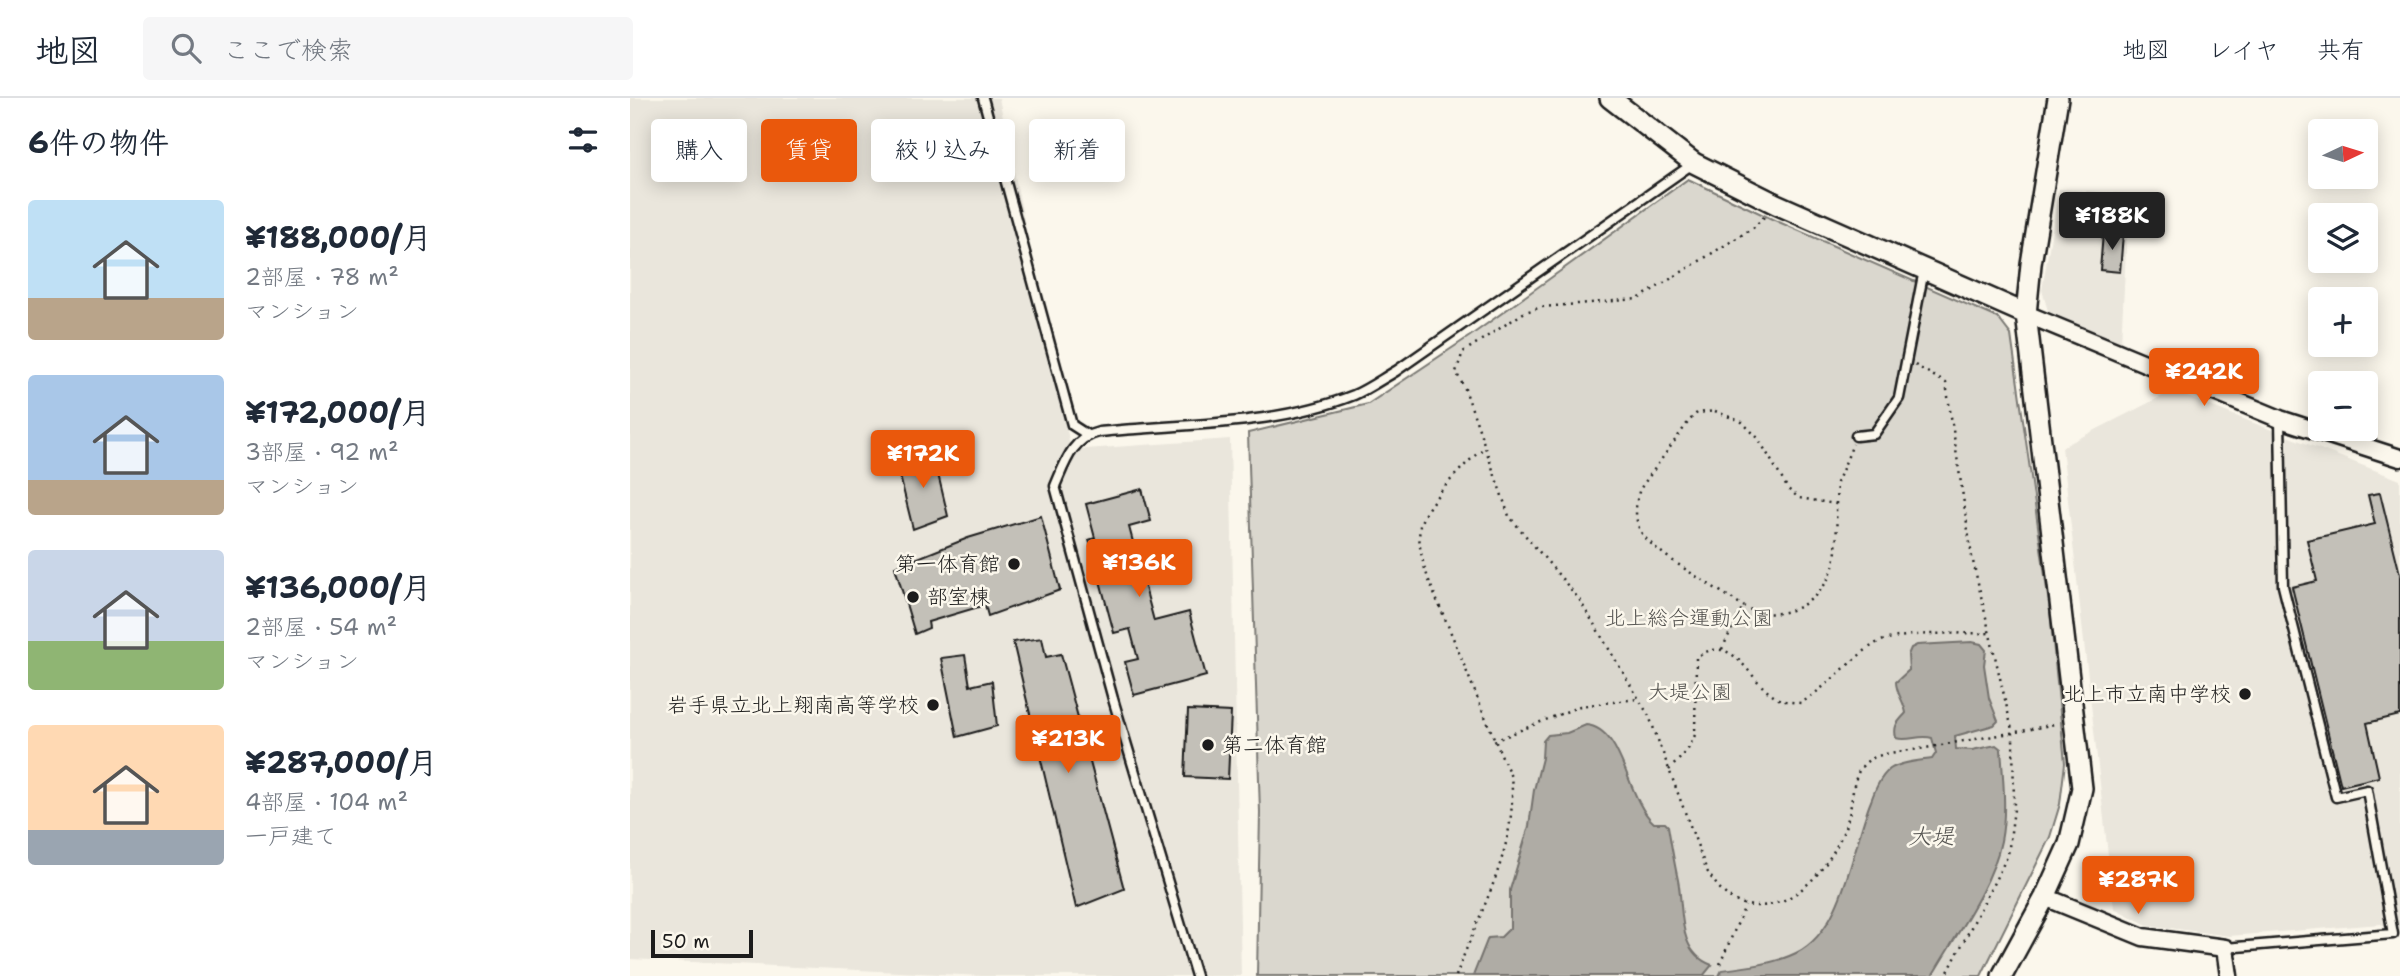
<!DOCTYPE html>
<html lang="ja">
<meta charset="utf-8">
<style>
body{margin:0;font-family:"Shantell Sans","Klee One",sans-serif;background:#f6f6f7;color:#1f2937;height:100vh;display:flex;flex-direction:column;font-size:26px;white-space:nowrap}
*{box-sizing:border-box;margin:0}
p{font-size:23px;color:#747a83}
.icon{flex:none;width:38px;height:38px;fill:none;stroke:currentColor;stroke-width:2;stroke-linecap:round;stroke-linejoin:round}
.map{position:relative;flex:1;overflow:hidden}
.drawer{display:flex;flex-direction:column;background:#fff;width:630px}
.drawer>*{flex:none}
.top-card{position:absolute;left:21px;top:21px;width:665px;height:63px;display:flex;gap:14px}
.needle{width:46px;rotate:86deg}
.fabs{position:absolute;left:1678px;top:21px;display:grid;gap:14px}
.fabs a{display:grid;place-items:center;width:70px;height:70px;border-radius:7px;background:#fff;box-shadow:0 4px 18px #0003;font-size:35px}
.scale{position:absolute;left:21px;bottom:18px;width:102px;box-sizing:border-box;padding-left:7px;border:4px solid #1c1c1c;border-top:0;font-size:19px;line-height:24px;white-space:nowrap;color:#1c1c1c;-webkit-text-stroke:5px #fbf7ec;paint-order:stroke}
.price{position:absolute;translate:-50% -60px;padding:0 16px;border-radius:7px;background:#ea580c;color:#fff;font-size:23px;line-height:46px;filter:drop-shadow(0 2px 4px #0008)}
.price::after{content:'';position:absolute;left:50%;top:42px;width:21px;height:16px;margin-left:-10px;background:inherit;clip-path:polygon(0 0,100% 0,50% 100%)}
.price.on{background:#222;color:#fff}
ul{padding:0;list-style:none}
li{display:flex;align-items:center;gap:21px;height:175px;padding:0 28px}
li span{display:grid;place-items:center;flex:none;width:196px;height:140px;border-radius:7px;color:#555}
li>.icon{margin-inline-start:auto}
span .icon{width:84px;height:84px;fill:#fffc;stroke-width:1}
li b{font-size:30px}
h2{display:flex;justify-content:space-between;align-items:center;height:84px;padding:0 28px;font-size:30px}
.tag{padding:0 24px;border-radius:7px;background:#fff;box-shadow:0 4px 18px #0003;font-size:24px;line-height:63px}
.tag.on{background:#ea580c;color:#fff}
header{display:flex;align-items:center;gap:42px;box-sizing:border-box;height:98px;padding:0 35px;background:#fff;border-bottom:2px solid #e0e1e3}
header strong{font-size:33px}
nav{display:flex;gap:38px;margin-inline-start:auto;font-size:24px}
.search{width:490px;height:63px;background:#f6f6f7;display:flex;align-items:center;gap:18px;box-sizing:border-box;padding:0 24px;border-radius:7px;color:#747a83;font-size:26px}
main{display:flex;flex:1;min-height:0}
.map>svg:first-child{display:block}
</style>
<header>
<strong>地図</strong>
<div class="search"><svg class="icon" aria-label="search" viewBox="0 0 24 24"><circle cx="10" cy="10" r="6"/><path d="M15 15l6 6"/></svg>ここで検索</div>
<nav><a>地図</a><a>レイヤ</a><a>共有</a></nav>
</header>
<main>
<section class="drawer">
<h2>6件の物件<svg class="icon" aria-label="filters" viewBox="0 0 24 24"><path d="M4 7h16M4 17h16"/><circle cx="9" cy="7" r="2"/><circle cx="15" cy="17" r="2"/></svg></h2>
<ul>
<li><span style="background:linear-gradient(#bfe0f5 70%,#b9a48a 0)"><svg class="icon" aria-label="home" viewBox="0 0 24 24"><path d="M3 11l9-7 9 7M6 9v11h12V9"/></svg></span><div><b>¥188,000/月</b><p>2部屋 · 78 m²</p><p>マンション</p></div></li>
<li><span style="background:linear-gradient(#a9c7e8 75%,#b9a48a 0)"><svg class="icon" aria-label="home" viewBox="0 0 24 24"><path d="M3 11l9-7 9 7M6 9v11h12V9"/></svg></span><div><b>¥172,000/月</b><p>3部屋 · 92 m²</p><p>マンション</p></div></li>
<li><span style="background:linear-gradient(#c9d6e8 65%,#8fb573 0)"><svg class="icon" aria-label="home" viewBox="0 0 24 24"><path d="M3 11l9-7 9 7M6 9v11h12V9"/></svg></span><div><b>¥136,000/月</b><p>2部屋 · 54 m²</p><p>マンション</p></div></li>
<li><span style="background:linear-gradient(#ffd9b3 75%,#9aa5b1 0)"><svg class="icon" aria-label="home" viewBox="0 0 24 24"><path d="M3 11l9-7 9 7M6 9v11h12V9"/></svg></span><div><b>¥287,000/月</b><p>4部屋 · 104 m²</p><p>一戸建て</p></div></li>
</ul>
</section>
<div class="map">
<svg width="1770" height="878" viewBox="0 0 1770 878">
<rect width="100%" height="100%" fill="#fbf7ec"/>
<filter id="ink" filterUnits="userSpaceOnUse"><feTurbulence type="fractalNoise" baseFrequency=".0143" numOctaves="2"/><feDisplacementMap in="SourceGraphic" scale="14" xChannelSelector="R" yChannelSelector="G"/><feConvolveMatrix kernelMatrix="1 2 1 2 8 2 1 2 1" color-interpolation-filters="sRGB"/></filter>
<g filter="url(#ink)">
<!-- built -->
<path fill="#eae6dc" d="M0 0H369L441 352 600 341 611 878H352L0 861Z
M1429 91 1499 96 1491 246 1418 213 1412 192Z
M1542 293 1770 382V835L1751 826 1599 838 1517 827 1484 810 1432 349Z"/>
<!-- green -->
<path fill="#dad7ce" stroke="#7b7a75" stroke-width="2" d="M1058 81 1142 121 1368 220 1381 237 1420 513 1435 665 1430 706 1420 739 1351 878H627L630 714 618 335 738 306 840 238Z"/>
<!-- water -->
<path fill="#afaca5" stroke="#74726e" stroke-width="2" d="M1342 544 1351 546 1356 552 1354 567 1359 600 1368 623 1364 627 1325 638 1326 651 1342 652 1366 647 1371 651C1373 680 1377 714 1371 743 1362 788 1325 838 1302 878H1089L1092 872C1117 869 1143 866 1166 855 1215 831 1222 748 1241 703 1245 692 1250 679 1260 671 1271 664 1289 663 1302 661L1306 655 1302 640C1290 636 1278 644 1266 640 1263 627 1268 624 1276 615 1274 603 1266 595 1266 584L1279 572 1278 557 1281 550 1287 547Z
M956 627C994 630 996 701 1024 725H1035L1038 728C1041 746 1044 764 1048 782 1054 811 1046 854 1082 867L1073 878H843L858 840 871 839 880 830V792L899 728 904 692 912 660 913 643 918 637 937 635Z"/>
<!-- building -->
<path fill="#c3c0b8" stroke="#1c1c1c" stroke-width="2" d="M1473 135 1493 136 1490 174 1470 172Z
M303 355 318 418 283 431 267 366Z
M512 391 521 423 499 429 524 523 559 514 576 578 504 597 495 564 508 561 500 531 484 535 459 442 465 440 456 406Z
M1750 395 1770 476V617L1737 625 1749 679 1711 688 1662 489 1687 483 1677 442 1745 426 1738 397Z
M411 418 430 492 358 518 355 507 298 524 299 530 285 536 265 469 338 440Z
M412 540 416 559 431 556 494 791 446 810 383 544Z
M335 557 340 588 362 583 367 628 327 639 311 560Z
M558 612 601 614 598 681 555 679Z"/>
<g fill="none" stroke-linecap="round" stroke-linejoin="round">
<defs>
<path id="service" d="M353 0 442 327 456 336
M1226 338 1244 336 1269 300 1294 172
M1595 850 1763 836 1737 692 1706 699 1653 488 1650 321
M566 878 483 601 425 388C435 365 442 340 469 334 554 325 643 329 724 297 738 291 752 281 766 273L1064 65"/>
<path id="minor" d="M1396 216 1650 321 1770 360
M1415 799 1513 839 1595 850 1599 878"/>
<path id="tertiary" d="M980 0 1064 65 1146 106 1396 216
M1372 878 1415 799 1439 746 1452 690 1396 216 1401 166 1428 0"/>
</defs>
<!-- service casing -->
<use href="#service" stroke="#1c1c1c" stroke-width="13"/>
<!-- minor casing -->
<use href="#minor" stroke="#1c1c1c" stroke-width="21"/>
<!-- tertiary casing -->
<use href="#tertiary" stroke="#1c1c1c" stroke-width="24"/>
<!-- path -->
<path stroke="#1c1c1c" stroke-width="2.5" stroke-dasharray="2 5" stroke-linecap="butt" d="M1134 119 1123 130 1008 201 912 209 895 214 833 254 826 274 835 291 879 418 949 501 1019 618 1077 773C1091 795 1104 809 1131 808 1175 805 1209 755 1219 717 1224 697 1221 670 1243 660 1259 653 1279 653 1296 650 1340 641 1384 636 1428 625
M1285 267 1316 285 1342 459 1383 636 1384 711 1378 757 1316 878
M1085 313 1112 324 1128 340 1158 391 1169 400 1206 406C1206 427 1209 452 1202 472 1189 508 1147 527 1113 508 1090 492 1023 455 1011 434 1004 422 1005 404 1010 391L1059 323 1067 315Z
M1206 406 1207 385 1223 346
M1092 551 1113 508
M864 643 950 608 1007 601
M1039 672 1057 653 1065 637 1066 560C1103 532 1117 581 1145 599 1153 604 1162 604 1171 605 1198 588 1218 564 1243 547 1262 533 1335 536 1361 535
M1090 866 1115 808
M826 878C849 813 889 749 881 679 860 632 841 584 821 535 809 504 785 463 790 428 794 407 836 364 854 350"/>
<!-- service -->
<use href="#service" stroke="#fbf7ec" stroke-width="8"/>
<!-- minor -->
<use href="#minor" stroke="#fbf7ec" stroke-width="16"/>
<!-- tertiary -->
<use href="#tertiary" stroke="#fbf7ec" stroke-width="19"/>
</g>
</g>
<!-- markers -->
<g fill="#1c1c1c" stroke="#fbf7ec" stroke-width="2.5">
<circle cx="384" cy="466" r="7"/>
<circle cx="283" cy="499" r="7"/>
<circle cx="1615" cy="596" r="7"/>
<circle cx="303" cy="607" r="7"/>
<circle cx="578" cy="647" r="7"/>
</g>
<g text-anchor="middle" stroke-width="5" stroke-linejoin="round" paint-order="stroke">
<!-- poi labels -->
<g font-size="21" fill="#1c1c1c" stroke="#fbf7ec" text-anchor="end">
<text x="370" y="473">第一体育館</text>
<text x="297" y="506" text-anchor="start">部室棟</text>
<text x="1601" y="603">北上市立南中学校</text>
<text x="289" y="614">岩手県立北上翔南高等学校</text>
<text x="592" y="654" text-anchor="start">第二体育館</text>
</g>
<!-- park labels -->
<g font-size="21" fill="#555451" stroke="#fbf7ec">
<text x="1059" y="527">北上総合運動公園</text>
<text x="1060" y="601">大堤公園</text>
</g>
<!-- water labels -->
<g font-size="23" font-style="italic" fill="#575653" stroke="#fbf7ec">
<text x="1301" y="746">大堤</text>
</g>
</g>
</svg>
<div class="fabs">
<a><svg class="needle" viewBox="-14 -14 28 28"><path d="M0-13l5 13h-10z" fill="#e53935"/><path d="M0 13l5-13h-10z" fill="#747a83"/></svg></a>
<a><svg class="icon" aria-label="layers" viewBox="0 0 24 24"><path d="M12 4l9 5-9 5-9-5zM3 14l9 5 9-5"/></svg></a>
<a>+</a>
<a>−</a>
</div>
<div class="scale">50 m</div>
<b class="price on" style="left:1482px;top:154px">¥188K</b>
<b class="price" style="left:1574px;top:310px">¥242K</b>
<b class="price" style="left:293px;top:392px">¥172K</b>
<b class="price" style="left:509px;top:501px">¥136K</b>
<b class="price" style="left:438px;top:677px">¥213K</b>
<b class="price" style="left:1508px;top:818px">¥287K</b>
<div class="top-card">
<a class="tag">購入</a>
<a class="tag on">賃貸</a>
<a class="tag">絞り込み</a>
<a class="tag">新着</a>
</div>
</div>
</main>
